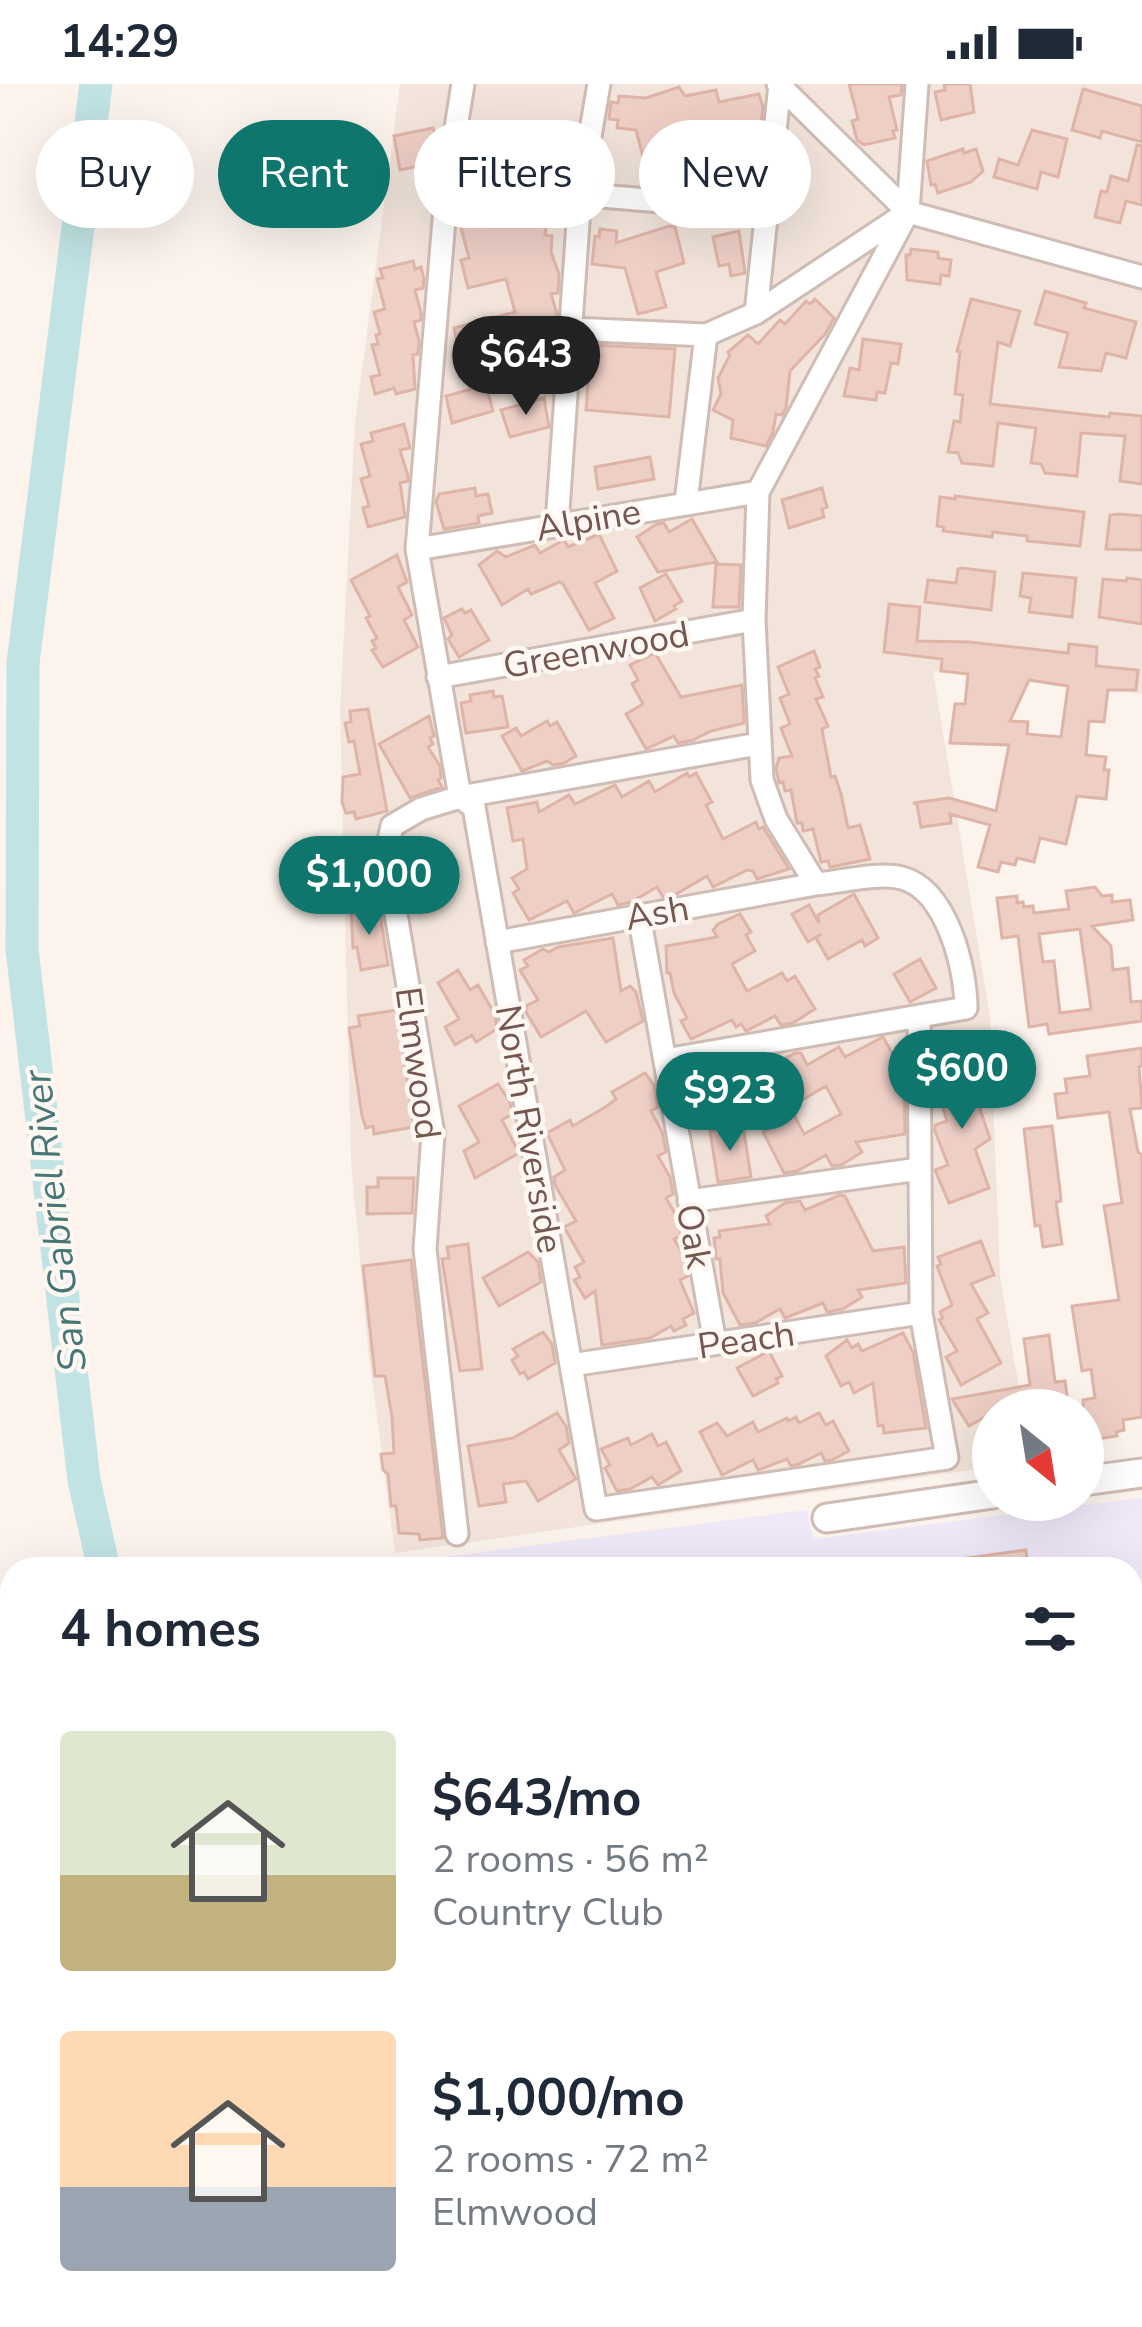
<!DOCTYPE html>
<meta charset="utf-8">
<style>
body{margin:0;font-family:"Nunito Sans",sans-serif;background:#f2f2f3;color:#1f2937;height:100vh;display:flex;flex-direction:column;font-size:45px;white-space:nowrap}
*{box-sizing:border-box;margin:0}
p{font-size:39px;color:#747a83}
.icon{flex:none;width:66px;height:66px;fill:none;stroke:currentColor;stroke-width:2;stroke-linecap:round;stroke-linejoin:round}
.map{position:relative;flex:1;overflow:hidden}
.drawer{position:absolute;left:0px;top:1473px;width:1143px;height:771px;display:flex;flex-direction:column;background:#fff;border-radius:36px 36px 0 0;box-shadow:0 12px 48px #0002}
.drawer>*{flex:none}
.guide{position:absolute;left:36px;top:36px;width:1071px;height:108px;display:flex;gap:24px}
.needle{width:78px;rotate:150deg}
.fabs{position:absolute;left:972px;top:1305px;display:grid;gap:24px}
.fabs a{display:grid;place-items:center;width:132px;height:132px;border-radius:50%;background:#fff;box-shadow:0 12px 48px #0002;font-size:60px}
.price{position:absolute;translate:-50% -102px;padding:0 27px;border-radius:42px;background:#0f766e;color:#fff;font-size:39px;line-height:78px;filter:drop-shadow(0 3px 6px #0008)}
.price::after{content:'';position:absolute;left:50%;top:72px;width:36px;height:27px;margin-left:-18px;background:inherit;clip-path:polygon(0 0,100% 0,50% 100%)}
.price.active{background:#222;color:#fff}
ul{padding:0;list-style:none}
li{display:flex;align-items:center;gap:36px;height:300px;padding:0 60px}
li span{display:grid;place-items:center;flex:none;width:336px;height:240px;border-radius:12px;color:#555}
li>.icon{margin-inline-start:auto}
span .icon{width:144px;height:144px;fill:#fffc;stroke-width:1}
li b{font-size:51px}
h2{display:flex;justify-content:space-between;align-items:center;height:144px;padding:0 60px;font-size:51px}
.chip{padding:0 42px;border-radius:54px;background:#fff;box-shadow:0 12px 48px #0002;font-size:42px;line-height:108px}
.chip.active{background:#0f766e;color:#fff}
.status{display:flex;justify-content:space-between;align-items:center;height:84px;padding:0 60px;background:#fff;direction:ltr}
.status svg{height:33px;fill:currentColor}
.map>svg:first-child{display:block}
</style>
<div class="status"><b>14:29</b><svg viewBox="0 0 49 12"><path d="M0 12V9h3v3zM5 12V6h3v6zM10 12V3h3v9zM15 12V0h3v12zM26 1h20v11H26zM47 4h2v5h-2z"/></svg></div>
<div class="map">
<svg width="1142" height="2243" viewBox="0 0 1142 2243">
<rect width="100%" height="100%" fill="#fbf3ec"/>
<!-- residential -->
<path fill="#f2e4db" d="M400 0H1142V610L933 587 990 933 1000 1193 1023 1326H993V1383L395 1469 368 1265 351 1076 340 626 355 339Z"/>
<!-- education -->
<path fill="#efe8f8" d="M1142 1414V2243H568L565 2232H1131V1485H400L399 1479 807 1426 813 1455Z"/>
<!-- green -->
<path fill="#dbe8cb" d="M633 2232H779L780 2243H635Z"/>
<!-- water -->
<path fill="#c1e3e3" stroke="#a8d4d4" stroke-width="3" d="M79 2232H472L475 2243H82Z"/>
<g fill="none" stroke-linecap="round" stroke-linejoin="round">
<!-- river -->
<path stroke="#c1e3e3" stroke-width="33" d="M96 0 23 579 22 865 84 1396 104 1485"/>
</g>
<!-- building -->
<path fill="#eecfc6" stroke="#dfb4a8" stroke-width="3" fill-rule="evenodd" d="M849 0H902L901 11 889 13 897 46 893 47 895 54 864 61 857 56 852 37 858 35Z
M944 0H970L974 28 941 36 935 8 945 6Z
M679 3 685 12 716 6 719 18 759 10 763 23 755 90 711 86 682 94 677 86 648 92 636 46 617 44 618 36 609 35 611 18 618 19 619 12 646 14Z
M1083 5 1142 22V58L1102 47 1100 54 1072 46Z
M570 42 574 55 571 75 535 82 528 58 534 57 532 49Z
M433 44 438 59 435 79 400 86 394 52Z
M1032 46 1067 55 1058 93 1041 88 1037 105 994 93 999 75 1018 81Z
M1137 61 1142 62V121L1126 117 1120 139 1095 133 1101 107 1107 108 1111 92 1128 97Z
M963 65 964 69 976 65 983 87 971 98 938 109 935 100 931 101 927 77Z
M487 128 547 133 545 151 552 152 551 168 559 190 558 209 551 210 557 230 556 239 549 244 555 254 553 275 515 285 508 259 460 271 454 244 515 228 506 195 468 204 461 176 469 174 461 144 464 134Z
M669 142 675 143 684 179 656 188 666 223 638 230 625 184 592 180 595 152 599 153 600 145 617 147 616 159Z
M739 147 745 189 731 192 729 180 719 182 713 153Z
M911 165 938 168V174L951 176 949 192 941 191 940 200 907 196 906 171H910Z
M413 177 415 185 421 183 424 195 423 204 415 206 421 229V236L414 238 419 257 418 270 413 271 415 305 396 310 394 304 375 310 371 293 380 291 372 261 378 260 376 251 380 250 374 228 385 225 377 195 383 194 380 185Z
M1045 207 1086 219 1084 224 1136 238 1126 274 1106 269 1101 287 1059 283 1068 249 1035 240Z
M815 215 834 234 826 249 790 287 786 324 782 331 776 330 773 348 766 362 731 354 733 336 713 326 721 310 718 294 730 271 728 268 748 251 758 260 780 236 785 240 806 217 810 220Z
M971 215 1020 227 1010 262 998 258 990 320 1109 333 1110 329 1142 332V400L1120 397 1125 352 1081 349 1077 392 1045 389 1041 380 1031 379 1036 344 998 339 993 382 962 379 958 369 948 368 954 337 960 338 963 311 955 310 960 268 957 267Z
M863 255 901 260 898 280 891 279 885 309 877 308 876 316 844 312 850 284 859 286Z
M591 261 675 265 669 333 586 326Z
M486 301 493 327 452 339 446 312Z
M544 314 549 343 510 353 501 326Z
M404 340 410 364 400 366 408 392V397L400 399 405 433 368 443 363 424 369 422 361 395 370 392 361 360 373 357 371 349Z
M650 373 654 395 598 405 595 383Z
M475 404 476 412 488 410 492 429 478 432 479 439 444 445 436 418 439 410Z
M822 404 827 423 822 425 824 433 789 444 782 416Z
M955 412 1084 428 1080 462 1027 457V452L993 448 992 453 943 447 944 443 937 442 940 413 955 415Z
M1119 430 1142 432V466L1106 465 1110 431Z
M692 435 717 478 658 488 637 453 657 440 664 439 669 448Z
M599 450 617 487 595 499 614 534 589 546 563 500 559 498 531 510 528 505 502 521 479 481 497 467 506 473 535 461 540 469 564 456 568 463Z
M397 471 407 498 398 503 412 531 404 536 418 563 383 583 372 566 376 564 372 557 377 554 366 534 370 532 351 496Z
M716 480 741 481 739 523H713Z
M962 484 995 488 991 526 925 518 928 496 956 499 958 485Z
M1023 489 1076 494 1072 533 1029 528 1031 514 1020 512Z
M666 490 682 517 674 522 676 525 655 537 640 504Z
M1127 494 1142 496V540L1099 533 1103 495 1126 497Z
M889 520 920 523 917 557 969 558 1068 569 1069 560 1097 563 1096 582 1138 586 1136 606H1108L1104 638 1089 637 1086 671 1106 673 1104 686H1109L1106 715 1077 712 1066 760 1040 754 1034 778 1017 774 1015 781 1001 778 998 788 978 783 990 741 950 730 951 739 921 743 917 720 913 719 949 714 996 727 1009 661 950 659 955 620H965L968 590 941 587 942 575 884 568ZM1029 596 1068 602 1061 653 1027 650 1028 638 1010 637Z
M462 525 465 529 471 526 489 556 459 573 448 555 452 551 444 534Z
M814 567 820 583 815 585 819 592 815 594 823 613 816 615 828 642 822 645 831 693 835 692 841 710 848 744 860 741 870 775 830 783 828 777 821 778 813 745 803 747 802 739H797L791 706 785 707 783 698 779 699 776 684 779 674 792 672 781 644 790 640 780 614 789 610 778 583Z
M655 569 681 613 742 601 744 639 711 647 693 656 678 659 674 652 646 665 626 630 643 620 632 600 638 596 630 581Z
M493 607 494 613 502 612 508 643 466 649 461 619 471 617 470 611Z
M368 625 387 727 356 735 354 728 346 729 342 718 343 693 360 690 354 657 349 658 345 639 351 638 350 627Z
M429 632 434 652 430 654 433 660 428 663 440 682 441 694 438 696 442 703 410 714 379 660Z
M547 637 550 642 557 638 576 672 564 679 553 681 547 677 522 687 502 652 516 644 521 652Z
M687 689 689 693 696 689 712 718 706 721 723 755 756 738 759 745 763 743 789 785 757 795 753 787 747 786 713 803 707 792 676 810 663 813 657 803 631 818 618 821 612 810 574 829 567 817 529 836 513 809 519 805 512 794 527 785 523 755 513 757 507 724 537 718 539 728 569 711 575 720 615 701 622 713 649 697 655 708Z
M1095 803 1102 812 1112 811V818L1130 816 1133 836 1092 842 1111 862 1113 886 1128 884 1131 918 1142 917V937L1049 950 1047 940 1029 943 1018 852 1002 854 997 814 1017 812V819L1023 818 1024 823 1033 822 1034 829 1069 825 1066 807ZM1080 845 1091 925 1060 929 1054 877 1043 878 1039 850Z
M854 810 878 854 865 862 862 856 828 875 816 854 821 850 808 858 792 830 809 821 819 839 818 831Z
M379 823 388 881 361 886 357 863 353 864 351 826Z
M740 830 751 848 746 851 755 867 732 880 747 907 782 889 787 897 795 892 815 925 793 939 781 941 775 932 746 947 741 940 736 943 732 936 691 955 681 937 687 934 674 909 670 889H667L666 862 717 853 713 846 718 840Z
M613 854 621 907 630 902 636 908 643 937 606 958 586 927 541 953 526 928V922L538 916 520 886 528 882 524 876 543 865 549 868 558 863Z
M920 875 936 904 910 918 894 890Z
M458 886 470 906 478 901 495 931 497 945 476 958 472 951 455 961 445 943 459 935 438 899Z
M397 926 414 1043 374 1050 373 1042 366 1044 362 1032 349 944 360 942 358 932Z
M883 953 904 990 905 1050 856 1058 862 1068 841 1081 832 1082 826 1071 797 1087 784 1089 763 1048 777 1041 762 1014 754 1018 737 989 760 976 765 985 795 969H801L807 981 839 963 845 973ZM826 1002 841 1030 804 1050 790 1023Z
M1142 964V982L1139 983 1142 1024 1130 1025 1138 1068 1142 1071V1333L1123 1336 1124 1346 1116 1348 1117 1352 1083 1357V1316L1095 1314 1091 1285 1082 1287 1072 1222 1119 1216 1104 1122 1122 1119 1109 1028 1058 1034 1055 1010 1067 1009 1065 995 1090 992 1087 972Z
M979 980 992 1014 978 1019 990 1055 975 1065 989 1104 949 1119 935 1086 948 1081 935 1047V1041L947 1037 934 996Z
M645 989 654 1001 658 1023 651 1027 662 1048 666 1068 658 1072 670 1093 673 1110 666 1114 677 1133 681 1152 674 1155 685 1174 688 1192 680 1196 694 1229 683 1235 686 1241 674 1247 671 1242 650 1254 602 1261 595 1207 585 1214 574 1196 580 1193 575 1183 584 1178 564 1143 576 1137 555 1101 554 1093 565 1086 547 1049 570 1036 573 1042 607 1022 616 1015 612 1008Z
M498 1000 510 1018 512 1030 502 1036 519 1069 475 1094 464 1067 479 1058 459 1022Z
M743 1042 751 1093 718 1098 710 1047Z
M1052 1042 1060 1106 1061 1117 1056 1118 1062 1160 1043 1163 1040 1141 1035 1142 1024 1045Z
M378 1094H414L412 1129 367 1130V1103H378Z
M840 1111 845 1112 873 1167 904 1163 906 1199 858 1206 862 1213 843 1225 827 1228 823 1219 785 1234 780 1225 755 1239 740 1241 723 1209 720 1175H716L714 1154 720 1153 719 1147 770 1140 766 1132 785 1119 800 1117 805 1126Z
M981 1157 994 1191 971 1200 988 1229 977 1235 1001 1279 961 1301 946 1273 957 1267 939 1236 943 1234 940 1228 952 1221 937 1182 941 1180 938 1173Z
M468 1160 482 1285 460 1287 442 1175 449 1174 447 1163Z
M528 1168 538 1178 541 1198 499 1222 483 1194Z
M411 1176 443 1454 420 1456 419 1450 399 1449 396 1422H391L388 1390 383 1386 381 1370 394 1369 392 1333 385 1292H375L363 1182Z
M543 1248 552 1260 555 1279 528 1295 524 1288 520 1290 512 1276 518 1272 513 1265Z
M903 1249 913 1268 926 1344 884 1349 883 1341 878 1342 873 1299 854 1309 849 1298 841 1302 826 1272 847 1256 852 1264 858 1260 862 1267Z
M1049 1251 1055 1298 1065 1297 1069 1326H1043L1041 1308 1032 1317 1031 1307 969 1342 952 1315 1030 1301 1024 1255Z
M769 1267 782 1292 776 1295 778 1299 753 1312 737 1284Z
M557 1329 566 1342 569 1359 559 1366 576 1395 538 1417 526 1397 503 1400 506 1418 479 1422 468 1362 513 1354Z
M819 1329 826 1341 833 1337 849 1367 832 1376 825 1377 821 1369 799 1380 791 1382 787 1375 758 1386 753 1376 722 1391 700 1348 717 1339 727 1352 753 1338 758 1348 787 1334 788 1337 796 1333 799 1339Z
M652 1350 658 1362 666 1358 681 1387 658 1401 652 1393 630 1405 617 1407 605 1384 610 1381 601 1365 628 1354 631 1361Z
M1026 1466 1028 1485H953L952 1476Z"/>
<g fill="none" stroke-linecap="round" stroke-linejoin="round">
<defs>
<path id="minor" d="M463 0 447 99 417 465 460 713 474 723 596 1425 947 1374 921 1229 919 932
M778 0 908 128 1142 193
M447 99 766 126
M756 229 780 0
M572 245 706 251 756 229 902 132
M686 418 706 251
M557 440 580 110 599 0
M417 465 758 408
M438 593 754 536
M816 800 776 735 762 696 754 536 758 408 908 128 917 0
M639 831 715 1259
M497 858 816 800C841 798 878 788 902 794 947 806 966 885 966 924L665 976
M689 1117 919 1085
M571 1281 921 1229
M457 1450 425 1165 433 1050 386 771 392 742 421 725 460 713 758 660"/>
<path id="tertiary" d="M1083 1397 1142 1389
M827 1434 993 1410"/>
</defs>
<!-- minor casing -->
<use href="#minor" stroke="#cfbcb4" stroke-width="27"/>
<!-- tertiary casing -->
<use href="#tertiary" stroke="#cfbcb4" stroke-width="33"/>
<!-- minor -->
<use href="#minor" stroke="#fff" stroke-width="21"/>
<!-- tertiary -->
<use href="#tertiary" stroke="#fff" stroke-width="27"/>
</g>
<g text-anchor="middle" stroke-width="9" stroke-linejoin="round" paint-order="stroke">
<!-- street labels -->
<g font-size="36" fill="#745750" stroke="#fef7f2">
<text transform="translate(588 435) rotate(-10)" y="13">Alpine</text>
<text transform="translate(596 565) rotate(-10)" y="13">Greenwood</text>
<text transform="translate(657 828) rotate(-10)" y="13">Ash</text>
<text transform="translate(419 979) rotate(82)" y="13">Elmwood</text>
<text transform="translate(530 1045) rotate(80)" y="13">North Riverside</text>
<text transform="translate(695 1152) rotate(80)" y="13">Oak</text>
<text transform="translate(746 1255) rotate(-8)" y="13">Peach</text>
</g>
<!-- water labels -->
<g font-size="39" font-style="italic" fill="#457777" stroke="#fef7f2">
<text transform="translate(54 1137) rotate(-97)" y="14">San Gabriel River</text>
</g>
</g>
</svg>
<div class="fabs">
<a><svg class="needle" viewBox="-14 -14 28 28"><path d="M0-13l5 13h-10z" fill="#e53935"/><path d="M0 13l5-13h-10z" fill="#747a83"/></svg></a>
</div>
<b class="price active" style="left:526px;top:334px">$643</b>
<b class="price" style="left:369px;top:854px">$1,000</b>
<b class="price" style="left:962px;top:1048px">$600</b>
<b class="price" style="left:730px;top:1070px">$923</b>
<div class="guide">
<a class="chip">Buy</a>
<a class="chip active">Rent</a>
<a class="chip">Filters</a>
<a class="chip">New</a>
</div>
<section class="drawer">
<h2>4 homes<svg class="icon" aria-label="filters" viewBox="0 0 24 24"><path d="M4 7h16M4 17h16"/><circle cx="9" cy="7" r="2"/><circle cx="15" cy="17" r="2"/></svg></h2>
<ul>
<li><span style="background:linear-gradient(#dfe7d0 60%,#c2b280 0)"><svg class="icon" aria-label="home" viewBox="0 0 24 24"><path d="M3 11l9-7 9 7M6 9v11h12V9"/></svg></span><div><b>$643/mo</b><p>2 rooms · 56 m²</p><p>Country Club</p></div></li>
<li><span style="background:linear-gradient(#ffd9b3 65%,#9aa5b1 0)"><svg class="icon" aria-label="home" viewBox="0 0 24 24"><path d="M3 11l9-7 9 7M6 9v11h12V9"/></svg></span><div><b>$1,000/mo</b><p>2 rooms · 72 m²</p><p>Elmwood</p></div></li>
</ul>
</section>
</div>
